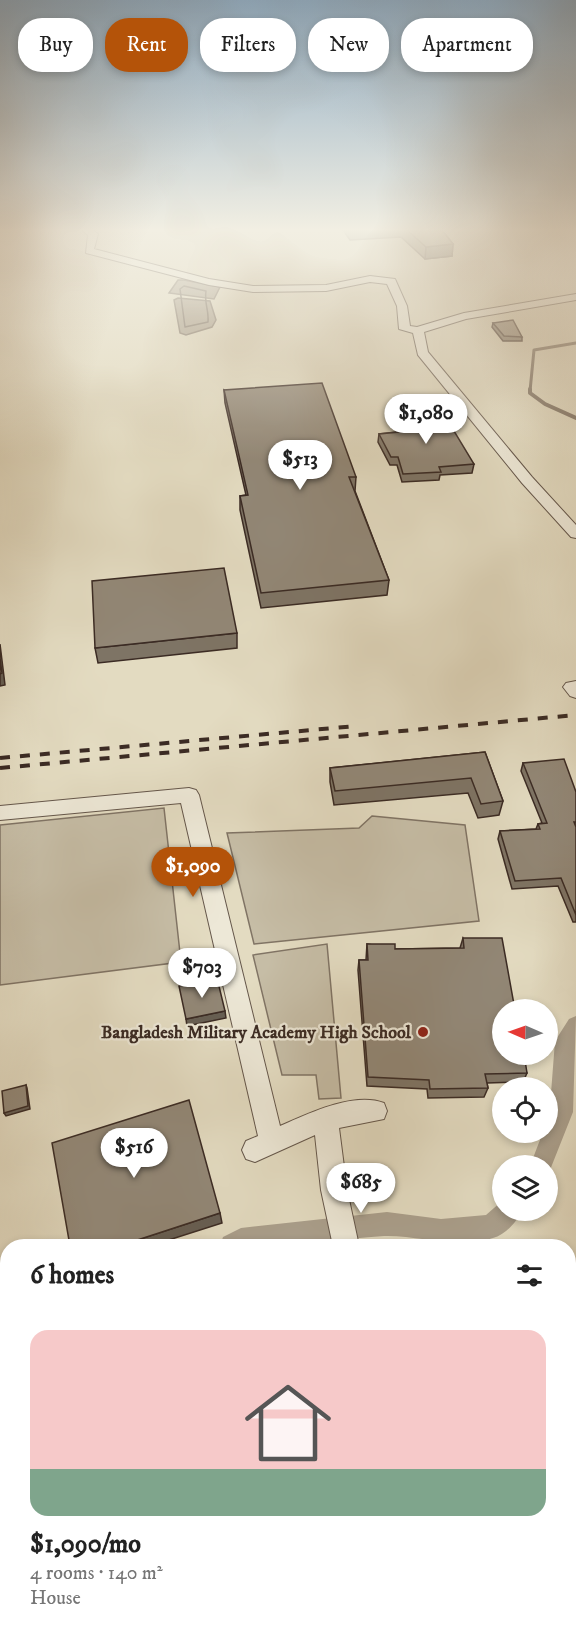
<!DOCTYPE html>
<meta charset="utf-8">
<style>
body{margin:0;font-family:"IM FELL DW Pica",serif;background:#f6f6f6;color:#222;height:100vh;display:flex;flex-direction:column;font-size:22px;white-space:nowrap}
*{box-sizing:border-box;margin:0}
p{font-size:20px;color:#767676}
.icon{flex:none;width:33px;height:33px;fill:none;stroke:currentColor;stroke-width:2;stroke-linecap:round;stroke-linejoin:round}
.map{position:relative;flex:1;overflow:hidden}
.details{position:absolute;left:0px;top:1239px;width:576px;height:404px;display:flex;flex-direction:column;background:#fff;border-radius:24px 24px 0 0;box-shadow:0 3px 9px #0003}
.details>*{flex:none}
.banner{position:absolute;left:18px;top:18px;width:540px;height:54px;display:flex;gap:12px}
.needle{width:39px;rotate:272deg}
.buttons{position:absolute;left:492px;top:999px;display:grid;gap:12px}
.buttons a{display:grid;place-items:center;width:66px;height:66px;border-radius:50%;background:#fff;box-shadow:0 3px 9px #0003;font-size:30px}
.price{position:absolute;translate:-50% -51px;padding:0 14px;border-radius:21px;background:#fff;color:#222;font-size:20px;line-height:39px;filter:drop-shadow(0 2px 3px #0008)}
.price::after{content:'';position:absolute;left:50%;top:36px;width:18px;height:14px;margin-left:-9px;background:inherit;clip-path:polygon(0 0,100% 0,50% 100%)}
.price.current{background:#b45309;color:#fff}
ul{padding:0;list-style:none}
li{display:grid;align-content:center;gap:12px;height:318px;padding:0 30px}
li span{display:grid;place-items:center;height:186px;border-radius:18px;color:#555}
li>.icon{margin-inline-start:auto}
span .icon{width:108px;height:108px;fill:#fffc;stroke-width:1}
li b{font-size:26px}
h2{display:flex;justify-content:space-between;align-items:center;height:72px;padding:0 30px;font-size:26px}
.chip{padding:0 21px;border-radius:24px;background:#fff;box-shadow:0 3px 9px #0003;font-size:21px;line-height:54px}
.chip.current{background:#b45309;color:#fff}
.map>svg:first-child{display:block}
</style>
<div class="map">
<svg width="576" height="1642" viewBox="0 0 576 1642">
<rect width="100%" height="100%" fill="#e3dbc1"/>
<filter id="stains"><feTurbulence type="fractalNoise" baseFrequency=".00333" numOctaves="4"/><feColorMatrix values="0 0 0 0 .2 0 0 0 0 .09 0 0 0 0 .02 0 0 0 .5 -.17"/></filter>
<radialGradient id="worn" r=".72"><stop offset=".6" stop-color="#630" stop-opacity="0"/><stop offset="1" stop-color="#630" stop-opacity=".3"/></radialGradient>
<!-- green -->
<path fill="#c6bda6" stroke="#807465" stroke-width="1.5" d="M164 808 181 962 0 985V825Z
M372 816 465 825 479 921 254 944 227 833 359 828Z
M327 944 341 1098 319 1099 316 1075H282L253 955Z"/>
<!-- water -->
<path fill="#aa9f8c" stroke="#7e7162" stroke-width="1.5" d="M178 280H184L220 287 214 299 169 293Z
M178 298 210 301 216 320 212 327 186 335 180 333 174 300Z"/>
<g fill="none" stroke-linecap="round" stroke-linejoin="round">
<!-- shore -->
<path stroke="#726558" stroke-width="1.5" d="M184 286 206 291C204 303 209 310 208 322L185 327 180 289Z"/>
<!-- stream-far1 -->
<path stroke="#7e7162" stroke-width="3" d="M530 391 534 350 576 343"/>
<!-- stream -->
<path stroke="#7e7162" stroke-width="4" d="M530 389V393L545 404 576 418"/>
<!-- canal -->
<path fill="#aa9f8c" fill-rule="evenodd" d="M576 1016 573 1112 548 1175V1166H530L543 1132H548L555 1041 569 1019Z
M502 1201V1210H522C517 1222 505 1235 493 1238 457 1250 420 1235 384 1236 330 1239 274 1252 220 1246L223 1237 241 1228 387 1212 441 1219 486 1215Z
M8 1323V1349L0 1350V1324Z"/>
<defs>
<path id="street" d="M82 230H93L98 234 94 249 209 279 253 286 326 285 370 276 395 279 407 306 410 326 417 327 464 313 576 294V300L466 319 424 332 428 352 532 477 576 525V538L571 537 522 483 418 355 413 333 399 329 397 306 387 284 370 282 326 291 253 292 209 285 86 253 88 235Z
M576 681V698L570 696 563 687 566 683Z
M189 788 196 790 199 795 280 1126C307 1114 354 1091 384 1103L387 1111 384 1119 339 1128 347 1190 359 1246H333L321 1190 315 1135 255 1162 246 1159 242 1150 246 1141 258 1136 181 803 0 820V806Z
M8 1503V1535L0 1538V1506Z"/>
<path id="highway" d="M576 1324V1375L568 1378V1327Z
M576 1407V1460L568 1463V1410Z
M179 1635H241L238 1642H176Z
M310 1635H372L369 1642H307Z"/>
</defs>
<!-- street casing -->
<use href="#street" stroke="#65574b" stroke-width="2"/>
<!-- highway casing -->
<use href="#highway" stroke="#3b2b24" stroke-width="3"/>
<!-- street -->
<use href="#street" fill="#ede8d7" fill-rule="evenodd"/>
<!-- highway -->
<use href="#highway" fill="#e3dbc1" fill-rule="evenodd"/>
<!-- rail -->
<path stroke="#3b2b24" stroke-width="4" stroke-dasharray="10 10" stroke-linecap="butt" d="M0 758 356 726
M0 768 576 715"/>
</g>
<!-- wall -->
<path fill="#7e7465" stroke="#3b2b24" stroke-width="1.5" d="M343 230H442L453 244 452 256 425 259 401 237 350 240Z
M493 323 522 337V341H503L492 327Z
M224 390 356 477 355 491 389 580 387 595 261 608 240 510V496L246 495 225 403Z
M405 408 429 423 474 464 472 473 440 475 439 480 402 482 397 465H390L378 442 379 434 406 431 404 416Z
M237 633V648L98 663 95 648Z
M485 752 503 801 499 815 478 818 468 793 334 805 330 782V768Z
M523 763 576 792V922H573L558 886 512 889 498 839 500 831 536 829 538 824 542 823 521 771Z
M463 938 527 1073 523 1082 487 1083 488 1088 484 1097 428 1098 427 1089 367 1086 358 970 359 960H366L367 944 395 949 460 948Z"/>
<!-- shaded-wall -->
<path fill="#665e53" stroke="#3b2b24" stroke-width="1.5" d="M453 244 452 256 425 259 426 247Z
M0 644 5 685 0 686Z
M225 1011 226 1018 187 1026 186 1019Z
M26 1085 27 1088 30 1109 6 1116 4 1113Z
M220 1213 222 1223 150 1246H119Z
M0 1454 1 1455 6 1500 0 1502Z"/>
<!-- building -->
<path fill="#928776" stroke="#3b2b24" stroke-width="1.5" d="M407 230H442L453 244 426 247Z
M513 320 522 337 504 336 493 323Z
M322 383 356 477H349L389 580 261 593 240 496 248 495 224 390Z
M405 408H426L429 423 448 421 474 464 439 467 441 472 403 474 398 457H391L379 434 409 431Z
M224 568 237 633 95 648 92 581Z
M0 659 2 673 0 674Z
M485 752 503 801 481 804 471 778 335 791 330 768Z
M564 759 576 792V822H574L576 827V915L561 878 515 881 500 831 540 829 538 824 547 823 523 763Z
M463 938H502L515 1010H502V1054H524L527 1073 485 1074 488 1088 430 1089 429 1080 368 1077 359 960H368L367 944H395V949L464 948Z
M217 978 225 1011 186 1019 179 986Z
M26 1085 28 1106 4 1113 2 1091Z
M189 1100 220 1213 119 1246H70L52 1143Z
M576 1560V1584L568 1589V1565Z"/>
<!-- sky -->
<linearGradient id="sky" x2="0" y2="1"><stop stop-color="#8facc3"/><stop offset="0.5" stop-color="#f2efe3"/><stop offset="1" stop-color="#f2efe3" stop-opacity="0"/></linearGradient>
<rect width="576" height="460" fill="url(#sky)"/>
<!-- markers -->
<circle fill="#8f2418" stroke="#ede8d7" stroke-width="2" cx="423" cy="1032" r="6"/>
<g text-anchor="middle" stroke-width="4.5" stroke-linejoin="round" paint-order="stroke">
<!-- poi labels -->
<g font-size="18" font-weight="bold" fill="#3b2b24" stroke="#ede8d7" text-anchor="end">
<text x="411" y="1038">Bangladesh Military Academy High School</text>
</g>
</g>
<rect width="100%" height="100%" filter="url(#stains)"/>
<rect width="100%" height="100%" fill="url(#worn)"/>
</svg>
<div class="buttons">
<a><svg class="needle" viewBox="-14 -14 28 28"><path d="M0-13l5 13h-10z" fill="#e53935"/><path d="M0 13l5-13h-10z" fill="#767676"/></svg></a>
<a><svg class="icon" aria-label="locate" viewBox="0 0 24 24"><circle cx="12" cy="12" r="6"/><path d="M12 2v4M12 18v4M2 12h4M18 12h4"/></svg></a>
<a><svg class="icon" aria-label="layers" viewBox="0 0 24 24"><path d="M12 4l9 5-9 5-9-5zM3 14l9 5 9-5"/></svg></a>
</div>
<b class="price" style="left:426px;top:445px">$1,080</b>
<b class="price" style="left:300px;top:491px">$513</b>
<b class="price current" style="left:193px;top:898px">$1,090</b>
<b class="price" style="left:202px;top:999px">$703</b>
<b class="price" style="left:134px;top:1179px">$516</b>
<b class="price" style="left:361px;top:1214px">$685</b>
<div class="banner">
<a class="chip">Buy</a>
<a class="chip current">Rent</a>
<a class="chip">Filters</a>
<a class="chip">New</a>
<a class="chip">Apartment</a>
</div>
<section class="details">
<h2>6 homes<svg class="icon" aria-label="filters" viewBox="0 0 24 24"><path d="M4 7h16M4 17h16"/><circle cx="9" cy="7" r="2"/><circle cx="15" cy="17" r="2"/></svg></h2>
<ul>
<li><span style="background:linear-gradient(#f6c9c9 75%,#7fa58c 0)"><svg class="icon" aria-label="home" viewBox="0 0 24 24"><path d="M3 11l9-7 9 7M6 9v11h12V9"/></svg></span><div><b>$1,090/mo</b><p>4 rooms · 140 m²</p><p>House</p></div></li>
</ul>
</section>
</div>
